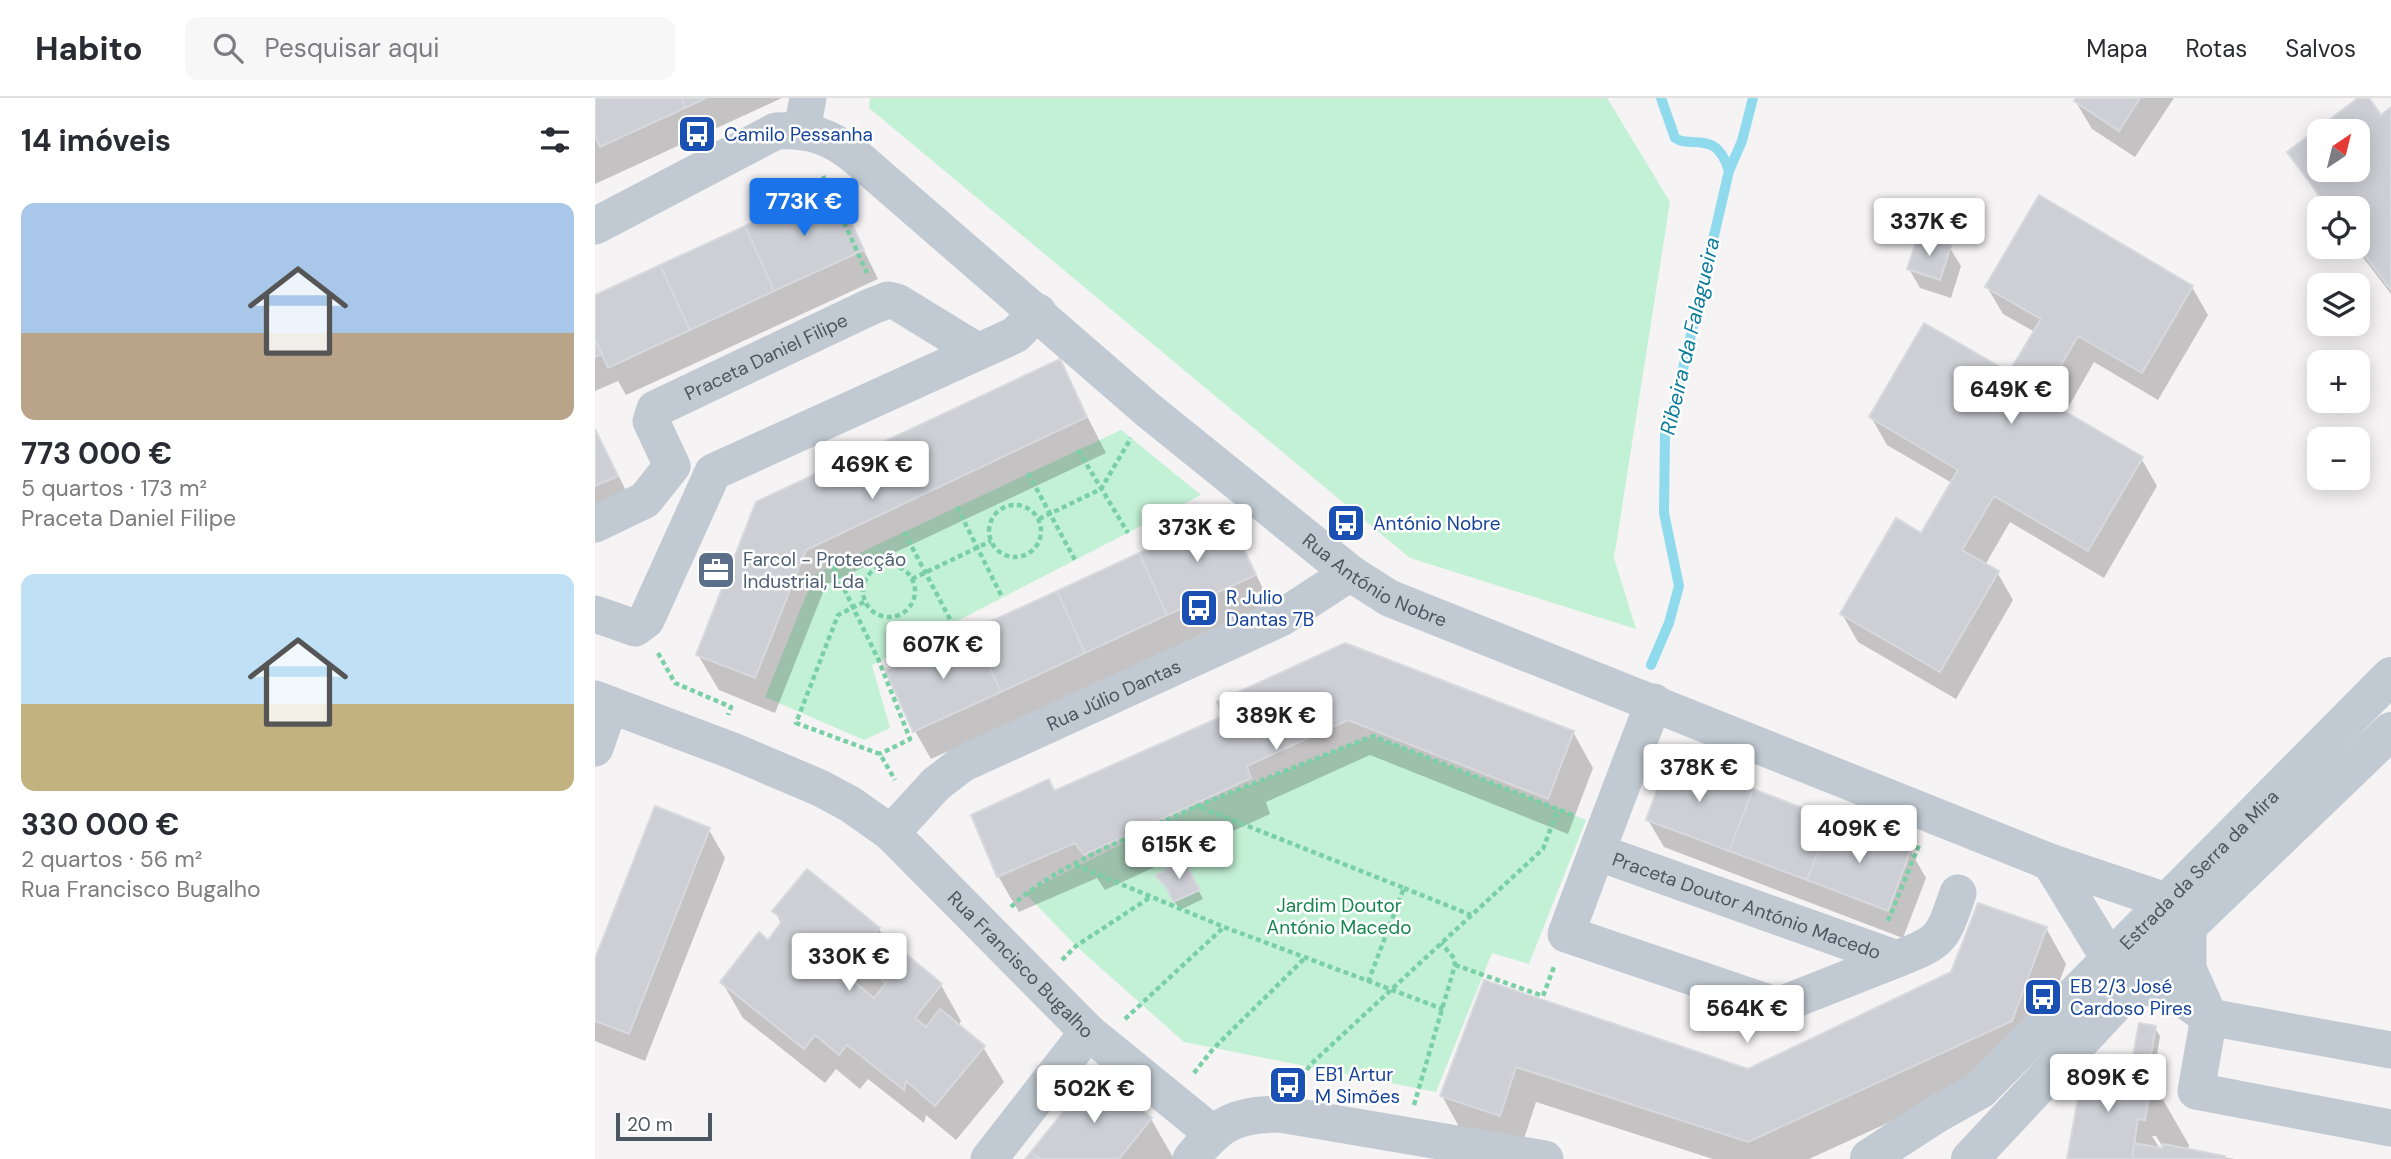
<!DOCTYPE html>
<html lang="pt">
<meta charset="utf-8">
<style>
body{margin:0;font-family:"DM Sans",sans-serif;background:#f7f7f7;color:#2b2b33;height:100vh;display:flex;flex-direction:column;font-size:26px;white-space:nowrap}
*{box-sizing:border-box;margin:0}
p{font-size:23px;color:#7c7c81}
.icon{flex:none;width:38px;height:38px;fill:none;stroke:currentColor;stroke-width:2;stroke-linecap:round;stroke-linejoin:round}
.map{position:relative;flex:1;overflow:hidden}
.details{display:flex;flex-direction:column;background:#fff;width:595px}
.details>*{flex:none}
.needle{width:46px;rotate:35deg}
.tools{position:absolute;left:1712px;top:21px;display:grid;gap:14px}
.tools a{display:grid;place-items:center;width:63px;height:63px;border-radius:14px;background:#fff;box-shadow:0 4px 18px #0003;font-size:35px}
.scale{position:absolute;left:21px;bottom:18px;width:96px;box-sizing:border-box;padding-left:7px;border:4px solid #4a5661;border-top:0;font-size:19px;line-height:24px;white-space:nowrap;color:#4a5661;-webkit-text-stroke:5px #fff;paint-order:stroke}
.price{position:absolute;translate:-50% -60px;padding:0 16px;border-radius:7px;background:#fff;color:#222;font-size:23px;line-height:46px;filter:drop-shadow(0 2px 4px #0008)}
.price::after{content:'';position:absolute;left:50%;top:42px;width:21px;height:16px;margin-left:-10px;background:inherit;clip-path:polygon(0 0,100% 0,50% 100%)}
.price.on{background:#1a73e8;color:#fff}
ul{padding:0;list-style:none}
li{display:grid;align-content:center;gap:14px;height:371px;padding:0 21px}
li span{display:grid;place-items:center;height:217px;border-radius:14px;color:#555}
li>.icon{margin-inline-start:auto}
span .icon{width:126px;height:126px;fill:#fffc;stroke-width:1}
li b{font-size:30px}
h2{display:flex;justify-content:space-between;align-items:center;height:84px;padding:0 21px;font-size:30px}
header{display:flex;align-items:center;gap:42px;box-sizing:border-box;height:98px;padding:0 35px;background:#fff;border-bottom:2px solid #e1e1e2}
header strong{font-size:33px}
nav{display:flex;gap:38px;margin-inline-start:auto;font-size:24px}
.search{width:490px;height:63px;background:#f7f7f7;display:flex;align-items:center;gap:18px;box-sizing:border-box;padding:0 24px;border-radius:14px;color:#7c7c81;font-size:26px}
main{display:flex;flex:1;min-height:0}
.map>svg:first-child{display:block}
</style>
<header>
<strong>Habito</strong>
<div class="search"><svg class="icon" aria-label="search" viewBox="0 0 24 24"><circle cx="10" cy="10" r="6"/><path d="M15 15l6 6"/></svg>Pesquisar aqui</div>
<nav><a>Mapa</a><a>Rotas</a><a>Salvos</a></nav>
</header>
<main>
<section class="details">
<h2>14 imóveis<svg class="icon" aria-label="filters" viewBox="0 0 24 24"><path d="M4 7h16M4 17h16"/><circle cx="9" cy="7" r="2"/><circle cx="15" cy="17" r="2"/></svg></h2>
<ul>
<li><span style="background:linear-gradient(#a9c7e8 60%,#b9a48a 0)"><svg class="icon" aria-label="home" viewBox="0 0 24 24"><path d="M3 11l9-7 9 7M6 9v11h12V9"/></svg></span><div><b>773 000 €</b><p>5 quartos · 173 m²</p><p>Praceta Daniel Filipe</p></div></li>
<li><span style="background:linear-gradient(#bfe0f5 60%,#c2b280 0)"><svg class="icon" aria-label="home" viewBox="0 0 24 24"><path d="M3 11l9-7 9 7M6 9v11h12V9"/></svg></span><div><b>330 000 €</b><p>2 quartos · 56 m²</p><p>Rua Francisco Bugalho</p></div></li>
</ul>
</section>
<div class="map">
<svg width="1796" height="1061" viewBox="0 0 1796 1061">
<rect width="100%" height="100%" fill="#f5f3f3"/>
<!-- green -->
<path fill="#c3f1d5" d="M275 0H1012L1075 104 1019 460 1041 531 815 460 274 10Z
M526 332 606 397 277 567 295 630 269 642 170 599 220 476Z
M778 638 991 722 934 866 897 855 841 994 589 944 481 848 430 795 602 708Z"/>
<!-- shadow -->
<path fill="#0003" fill-rule="evenodd" d="M0 0H187L0 86Z
M1483 0H1579L1540 59 1497 31 1481 4Z
M1766 0H1772L1786 19 1796 11V196L1760 149 1762 110H1731L1694 54ZM1724 33H1762V72H1724Z
M238 90 283 181 31 297 23 283 0 293V199Z
M1355 150 1366 168 1356 200 1325 190 1314 171Z
M1392 189H1597L1613 217 1563 302 1499 264 1470 315 1546 360 1562 388 1509 480 1415 424 1390 467 1402 474 1418 502 1361 601 1263 544 1247 516 1327 437 1357 385 1292 347 1276 319 1415 277 1440 234 1408 216Z
M464 264 511 355 231 487 180 615 124 592 103 557 163 406Z
M0 332 42 414 0 432Z
M632 417 675 505 336 661 320 633Z
M625 605 978 634 998 670 973 736 775 657 671 704 675 716 510 792 502 780 424 814 403 778 453 683 460 695 631 619Z
M1053 722 1315 752 1331 780 1308 840 1069 749Z
M114 732 130 760 50 963 0 943V865Z
M588 764 608 801 585 812 563 779Z
M180 814 284 831 297 854 346 887 366 923 363 928 388 949 409 984 361 1042 331 1017 329 1025 273 981 265 991 241 971 230 985 148 920 127 884 173 844 187 827Z
M1451 830 1471 866 1437 959 1214 1061H1118L941 1004 925 1053 867 1034 847 998 890 884 1153 973Z
M1560 930 1565 938 1560 970 1545 967 1540 958Z
M1556 981 1594 1047 1593 1053 1639 1061H1474ZM1557 1038H1561L1569 1051H1565Z
M556 1021 579 1061H432Z"/>
<g fill="none" stroke-linecap="round" stroke-linejoin="round">
<!-- stream -->
<path stroke="#90daee" stroke-width="10" d="M1134 73 1147 43 1158 0
M1056 567 1074 525 1084 488 1069 415 1070 336 1081 301 1134 73C1121 30 1096 51 1080 40L1066 0"/>
</g>
<!-- building -->
<path fill="#cdcfd5" stroke="#d7d9de" stroke-width="2" fill-rule="evenodd" d="M0 0H86L90 10 5 49 0 38Z
M86 0H111L90 10Z
M1481 0H1545L1524 33 1479 3Z
M1763 0H1774L1786 17 1796 9V192L1762 147V110H1734L1692 54ZM1724 33H1762V72H1724Z
M239 88 269 152 179 193 150 128Z
M1444 97 1598 188 1547 275 1483 238 1447 300 1548 359 1493 453 1399 398 1367 452 1404 473 1345 574 1245 516 1301 420 1326 435 1363 372 1274 319 1329 225 1414 274 1446 221 1390 189Z
M150 128 179 193 95 232 65 167Z
M1323 138 1356 148 1345 182 1312 171Z
M65 167 95 232 13 270 0 241V197Z
M0 241 7 256 0 259Z
M465 261 492 319 211 452 160 580 101 557 161 404Z
M0 331 23 378 0 388Z
M632 415 661 477 572 517 544 455Z
M544 455 572 517 490 555 462 493Z
M462 493 490 555 406 594 377 532Z
M377 532 406 594 318 634 290 572Z
M750 545 979 633 953 701 753 622 652 668 656 680 489 757 480 745 402 779 376 717 454 681 459 693 628 618 622 604Z
M1074 660 1158 691 1134 753 1051 722Z
M1158 691 1236 721 1212 782 1134 753Z
M60 708 115 730 34 936 0 923V861Z
M1236 721 1316 751 1293 813 1212 782Z
M589 762 605 792 578 804 572 790 560 778Z
M212 771 285 830 249 875 279 900 291 885 278 874 300 847 347 886 320 920 331 929 345 911 390 948 340 1008 311 983 309 992 252 947 244 957 220 937 209 951 125 884 164 834 173 842 188 822 177 813Z
M1383 805 1452 829 1417 923 1153 1044 921 969 905 1018 845 998 889 882 1153 971 1356 874Z
M1544 925 1561 928 1555 962 1538 958Z
M1489 967 1557 979 1550 1022 1543 1021 1537 1061H1472Z
M500 974 557 1020 524 1061H445L436 1054Z
M1539 1045 1567 1050 1568 1046 1630 1058V1061H1537Z
M436 1054 445 1061H430Z"/>
<g fill="none" stroke-linecap="round" stroke-linejoin="round">
<!-- path -->
<path stroke="#7ad0a6" stroke-width="4.5" stroke-dasharray="5 3.5" stroke-linecap="butt" d="M228 78 272 175
M483 352 533 435
M433 375 480 462
M394 433a26 26 0 1 1 52 0a26 26 0 1 1-52 0Z
M362 409 407 499
M444 421 506 391 536 340
M309 434 357 525
M268 493a26 26 0 1 1 52 0a26 26 0 1 1-52 0Z
M238 468 284 563 315 641 285 656
M317 481 396 443
M269 504 243 517 201 625 285 656 300 682
M63 555 80 585 136 609 133 617
M480 767 629 829 848 911
M809 790 876 817
M416 809C456 769 548 734 602 708
M1293 823 1324 747
M467 862 481 848 554 800
M860 867 948 898 960 866
M773 884 809 790 602 708 778 638 980 718
M530 921 629 829
M599 975 618 951 710 860
M705 987 707 978 716 966 948 751 963 711
M819 1007 860 867 859 860 846 845"/>
<!-- minor -->
<g stroke="#c1cad2" stroke-width="37">
<path d="M207 32 213 0"/>
<path id="s1" d="M0 128 181 33C213 31 234 38 260 58L553 312 755 475 794 500 1455 764 1571 803"/>
<path id="s2" d="M0 426 50 402 77 368 56 323 60 311 275 209 293 202 302 204 382 253"/>
<path d="M0 516 40 530 51 522 118 374 420 237 443 214"/>
<path id="s3" d="M0 601 138 653 225 690 255 706 296 735 493 934 617 1035"/>
<path d="M0 650 15 607"/>
<path id="s4" d="M296 735 341 686 367 666 686 520 755 475"/>
<path id="s5" d="M1002 754 1302 861 1183 908 971 836C1000 758 1029 681 1059 604"/>
<path d="M1455 764 1514 860"/>
<path d="M1593 828V871L1614 918"/>
<path d="M1302 861C1348 843 1347 841 1363 795"/>
<path d="M1538 887 1578 894 1614 919 1796 952"/>
<path d="M1614 919 1601 993 1796 1030"/>
<path d="M394 1061 493 934"/>
<path d="M596 1061C624 1026 639 1016 685 1016L950 1061"/>
</g>
<!-- tertiary -->
<g stroke="#c1cad2" stroke-width="38">
<path id="s6" d="M1274 1060 1340 1017 1385 992 1796 578"/>
<path d="M1375 1061 1593 828 1796 633"/>
</g>
</g>
<!-- icons -->
<defs>
<symbol id="bus-square" viewBox="-11 -11 22 22"><rect x="-9" y="-9" width="18" height="18" rx="4" fill="#1a4fb4" stroke="#fff"/><path d="M-5-6H5V4H4V6H2V4H-2V6H-4V4H-5ZM-3.5-4V0h7V-4ZM-3.5 1.2v1.5H-2V1.2ZM2 1.2v1.5H3.5V1.2Z" fill="#fff"/></symbol>
<symbol id="office-square" viewBox="-11 -11 22 22"><rect x="-9" y="-9" width="18" height="18" rx="4" fill="#5c6f8a" stroke="#fff"/><path d="M-6-3h4V-5.5h4V-3h4V5H-6ZM-1-4.5V-3h2v-1.5ZM-6 0V1H6V0Z" fill="#fff"/></symbol>
</defs>
<g fill-rule="evenodd">
<use href="#bus-square" x="80" y="14" width="44" height="44"/>
<use href="#bus-square" x="729" y="403" width="44" height="44"/>
<use href="#office-square" x="99" y="450" width="44" height="44"/>
<use href="#bus-square" x="582" y="488" width="44" height="44"/>
<use href="#bus-square" x="1426" y="877" width="44" height="44"/>
<use href="#bus-square" x="671" y="965" width="44" height="44"/>
</g>
<g text-anchor="middle" stroke-width="5" stroke-linejoin="round" paint-order="stroke">
<!-- transit labels -->
<g font-size="19" fill="#164399" stroke="#fff" text-anchor="start">
<text x="129" y="43">Camilo Pessanha</text>
<text x="778" y="432">António Nobre</text>
<text x="631" y="506">R Julio<tspan x="631" dy="22">Dantas 7B</tspan></text>
<text x="1475" y="895">EB 2/3 José<tspan x="1475" dy="22">Cardoso Pires</tspan></text>
<text x="720" y="983">EB1 Artur<tspan x="720" dy="22">M Simões</tspan></text>
</g>
<!-- street labels -->
<g font-size="19" fill="#4a5661" stroke="#fff">
<text dy="7" stroke="none"><textPath href="#s2" startOffset="284">Praceta Daniel Filipe</textPath></text>
<text dy="7" stroke="none"><textPath href="#s1" startOffset="962">Rua António Nobre</textPath></text>
<text dy="7" stroke="none"><textPath href="#s4" startOffset="266">Rua Júlio Dantas</textPath></text>
<text dy="7" stroke="none"><textPath href="#s6" startOffset="441">Estrada da Serra da Mira</textPath></text>
<text dy="7" stroke="none"><textPath href="#s5" startOffset="159">Praceta Doutor António Macedo</textPath></text>
<text dy="7" stroke="none"><textPath href="#s3" startOffset="511">Rua Francisco Bugalho</textPath></text>
</g>
<!-- service labels -->
<g font-size="19" fill="#4e5e75" stroke="#fff" text-anchor="start">
<text x="148" y="468">Farcol - Protecção<tspan x="148" dy="22">Industrial, Lda</tspan></text>
</g>
<!-- park labels -->
<g font-size="19" fill="#17864f" stroke="#fff">
<text x="744" y="814">Jardim Doutor<tspan x="744" dy="22">António Macedo</tspan></text>
</g>
<!-- water labels -->
<g font-size="21" font-style="italic" fill="#0c7c9b" stroke="#fff">
<text transform="translate(1095 238) rotate(-77)" y="7">Ribeira da Falagueira</text>
</g>
</g>
</svg>
<div class="tools">
<a><svg class="needle" viewBox="-14 -14 28 28"><path d="M0-13l5 13h-10z" fill="#e53935"/><path d="M0 13l5-13h-10z" fill="#7c7c81"/></svg></a>
<a><svg class="icon" aria-label="locate" viewBox="0 0 24 24"><circle cx="12" cy="12" r="6"/><path d="M12 2v4M12 18v4M2 12h4M18 12h4"/></svg></a>
<a><svg class="icon" aria-label="layers" viewBox="0 0 24 24"><path d="M12 4l9 5-9 5-9-5zM3 14l9 5 9-5"/></svg></a>
<a>+</a>
<a>−</a>
</div>
<div class="scale">20 m</div>
<b class="price on" style="left:209px;top:140px">773K €</b>
<b class="price" style="left:1334px;top:160px">337K €</b>
<b class="price" style="left:1416px;top:328px">649K €</b>
<b class="price" style="left:277px;top:403px">469K €</b>
<b class="price" style="left:602px;top:466px">373K €</b>
<b class="price" style="left:348px;top:583px">607K €</b>
<b class="price" style="left:681px;top:654px">389K €</b>
<b class="price" style="left:1104px;top:706px">378K €</b>
<b class="price" style="left:1264px;top:767px">409K €</b>
<b class="price" style="left:584px;top:783px">615K €</b>
<b class="price" style="left:254px;top:895px">330K €</b>
<b class="price" style="left:1152px;top:947px">564K €</b>
<b class="price" style="left:1513px;top:1016px">809K €</b>
<b class="price" style="left:499px;top:1027px">502K €</b>
</div>
</main>
